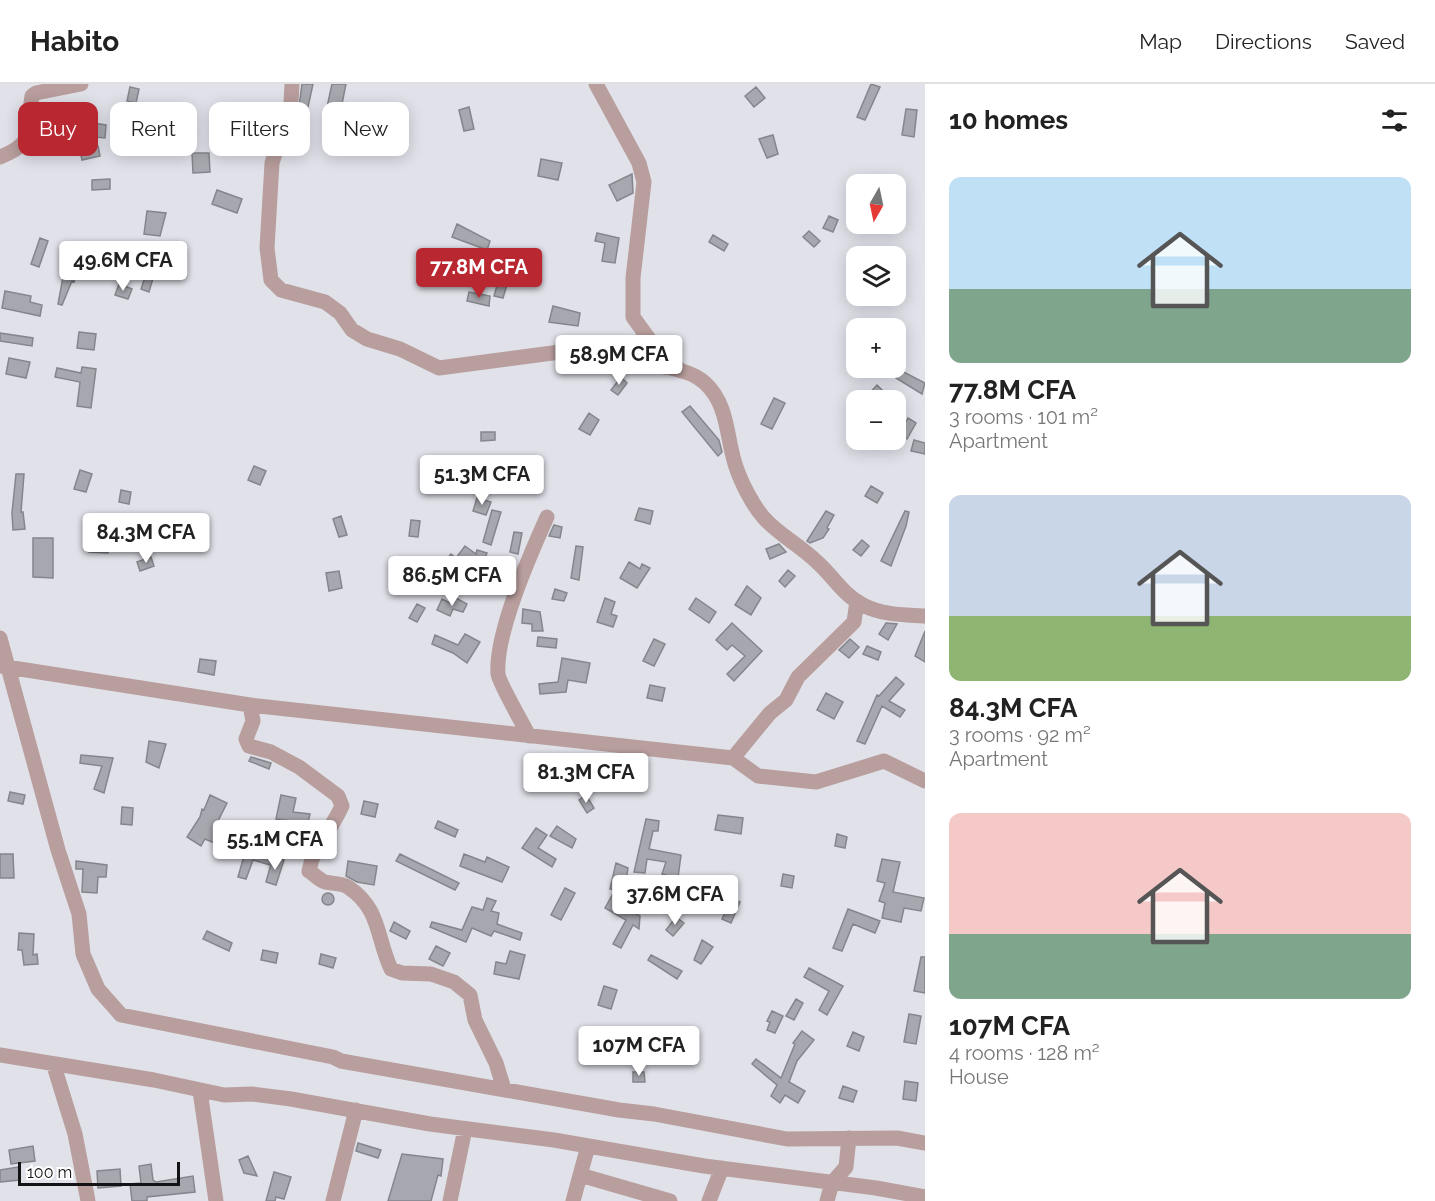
<!DOCTYPE html>
<meta charset="utf-8">
<style>
body{margin:0;font-family:Raleway,sans-serif;background:#f6f6f6;color:#222;height:100vh;display:flex;flex-direction:column;font-size:22px;white-space:nowrap}
*{box-sizing:border-box;margin:0}
p{font-size:20px;color:#767676}
.icon{flex:none;width:33px;height:33px;fill:none;stroke:currentColor;stroke-width:2;stroke-linecap:round;stroke-linejoin:round}
.map{position:relative;flex:1;overflow:hidden}
.drawer{display:flex;flex-direction:column;background:#fff;width:510px}
.drawer>*{flex:none}
.top-card{position:absolute;left:18px;top:18px;width:570px;height:54px;display:flex;gap:12px}
.needle{width:39px;rotate:189deg}
.buttons{position:absolute;left:846px;top:90px;display:grid;gap:12px}
.buttons a{display:grid;place-items:center;width:60px;height:60px;border-radius:12px;background:#fff;box-shadow:0 3px 15px #0003;font-size:30px}
.scale{position:absolute;left:18px;bottom:15px;width:162px;box-sizing:border-box;padding-left:6px;border:3px solid #131316;border-top:0;font-size:16px;line-height:21px;white-space:nowrap;color:#131316;-webkit-text-stroke:4px #fff;paint-order:stroke}
.price{position:absolute;translate:-50% -51px;padding:0 14px;border-radius:6px;background:#fff;color:#222;font-size:20px;line-height:39px;filter:drop-shadow(0 2px 3px #0008)}
.price::after{content:'';position:absolute;left:50%;top:36px;width:18px;height:14px;margin-left:-9px;background:inherit;clip-path:polygon(0 0,100% 0,50% 100%)}
.price.selected{background:#b92831;color:#fff}
ul{padding:0;list-style:none}
li{display:grid;align-content:center;gap:12px;height:318px;padding:0 24px}
li span{display:grid;place-items:center;height:186px;border-radius:12px;color:#555}
li>.icon{margin-inline-start:auto}
span .icon{width:108px;height:108px;fill:#fffc;stroke-width:1}
li b{font-size:26px}
h2{display:flex;justify-content:space-between;align-items:center;height:72px;padding:0 24px;font-size:26px}
.tag{padding:0 21px;border-radius:12px;background:#fff;box-shadow:0 3px 15px #0003;font-size:21px;line-height:54px}
.tag.selected{background:#b92831;color:#fff}
header{display:flex;align-items:center;gap:36px;box-sizing:border-box;height:84px;padding:0 30px;background:#fff;border-bottom:2px solid #e0e0e0}
header strong{font-size:28px}
nav{display:flex;gap:33px;margin-inline-start:auto;font-size:21px}
main{display:flex;flex:1;min-height:0}
.map>svg:first-child{display:block}
</style>
<header>
<strong>Habito</strong>
<nav><a>Map</a><a>Directions</a><a>Saved</a></nav>
</header>
<main>
<div class="map">
<svg width="925" height="1117" viewBox="0 0 925 1117">
<rect width="100%" height="100%" fill="#e1e1ea"/>
<!-- building -->
<path fill="#a7a7af" stroke="#85858d" stroke-width="1.5" d="M302 0H313L306 32 298 30Z
M332 0H346L339 35 325 32Z
M871 0 880 3 865 36 857 33Z
M130 3 139 5 136 19 127 17Z
M756 3 765 14 754 23 745 12Z
M226 21 228 38 215 39 214 22Z
M469 23 474 45 464 47 459 26Z
M906 25 917 26 914 53 902 51Z
M46 32 106 41 105 54 57 49 55 69 39 68 40 58 43 59Z
M773 51 778 70 767 74 759 55Z
M98 62 100 72 82 76 80 67Z
M192 69H209L210 88 193 89Z
M541 75 562 79 558 96 538 92Z
M632 90 633 109 617 117 609 101Z
M110 95V105L92 106V96Z
M217 106 242 115 237 129 212 120Z
M147 127 166 129 160 152 144 150Z
M829 132 838 136 833 148 823 144Z
M457 140 490 157 487 166 452 153Z
M809 147 820 157 814 163 803 153Z
M597 149 619 154 615 179 602 177 605 159 595 157Z
M713 151 728 160 724 167 709 158Z
M40 154 48 157 39 183 31 180Z
M93 172H110L118 176 114 184 92 182Z
M66 177 78 180 74 198 72 197 62 221 58 220Z
M149 181 156 184 149 208 141 205Z
M500 191 509 194 503 214 494 212Z
M119 200 132 205 128 215 115 211Z
M5 207 31 212 30 218 42 221 40 232 2 224Z
M469 208 490 212 489 222 467 217Z
M553 222 580 229 578 242 549 238Z
M79 248 96 250 94 266 77 264Z
M0 249 33 254 32 262 0 257Z
M9 274 30 278 26 294 6 290Z
M82 283 96 285 91 324 77 322 80 298 55 293 57 284 81 289Z
M896 284 925 299 922 310 896 294Z
M621 293 627 299 618 311 611 306Z
M877 301 886 310 880 316H863Z
M774 314 785 319 772 345 761 340Z
M690 322 719 356 722 368 718 372 682 328Z
M589 329 599 336 590 351 579 345Z
M908 334 916 339 907 355 899 350Z
M481 348H495V356L481 357Z
M914 356 925 359V370L911 367Z
M254 382 266 387 260 401 248 396Z
M80 386 92 390 86 408 74 405Z
M16 390H24L21 428H23L25 445 13 446 12 429Z
M871 402 883 409 877 419 865 412Z
M121 406 131 408 129 420 119 418Z
M477 414 491 418 486 431 473 427Z
M639 424 653 427 650 440 635 436Z
M492 426 501 428 491 461 483 458Z
M826 427 834 431 827 444 829 445 823 454 810 459 807 457Z
M905 427 909 428 906 442 891 482 881 477Z
M341 432 347 451 339 453 333 435Z
M411 436 420 437 418 453 409 452Z
M554 441 562 443 560 454 549 452Z
M514 448 522 449 518 470 510 468Z
M33 454H53V494L33 493Z
M862 456 869 462 861 472 853 466Z
M90 458 108 459V469L89 468Z
M779 460 786 468 770 475 766 465Z
M465 462 476 470 477 466 487 469 482 482 473 479 461 500 440 483 451 470 456 474Z
M576 462 583 463 579 496 571 494Z
M151 473 154 482 140 487 137 478Z
M629 478 640 485 642 480 650 484 637 504 620 494Z
M788 486 795 492 785 503 779 497Z
M339 487 342 504 329 507 326 489Z
M747 502 761 514 751 531 735 521Z
M555 505 567 509 564 517 552 515Z
M456 514 467 520 463 528 453 525 450 532 437 526 442 515 452 520Z
M605 514 615 518 611 530 617 532 613 543 597 538Z
M696 514 716 528 709 539 689 525Z
M417 520 425 524 417 538 409 534Z
M523 525 540 528 543 547H532V540L522 539Z
M732 539 762 567 734 597 727 590 745 572 732 561 727 566 716 556Z
M886 539 897 540 888 556 879 550Z
M925 547V578L915 572Z
M465 550 480 558 467 579 453 569 432 560 435 551 458 561Z
M538 553 557 555 556 564 537 562Z
M654 555 665 560 654 582 643 577Z
M850 555 859 563 849 574 839 566Z
M867 562 881 568 878 576 863 570Z
M562 574 590 579 586 599 568 596 566 608 540 610 539 600 558 598Z
M200 575 216 577 214 591 198 588Z
M896 593 904 600 889 617 905 626 900 633 882 622 865 660 857 657 877 611 879 612Z
M650 601 665 604 662 617 647 614Z
M826 609 843 618 834 635 817 626Z
M149 657 166 660 159 684 146 678Z
M81 671 113 674 104 709 94 705 102 682 80 679Z
M251 673 271 679 269 685 249 677Z
M10 708 25 711 23 720 8 717Z
M210 711 227 719 215 743 225 748 219 761 205 755 201 762 187 753 200 733 202 725 204 726Z
M281 711 296 714 293 728 310 730 308 739 276 735Z
M586 711 594 724 587 729 579 716Z
M364 717 378 720 375 733 361 730Z
M122 723 133 724 132 741 121 740Z
M718 731 743 734 741 750 715 746Z
M646 735 659 737 658 747H653L649 765 681 771 677 801 668 798 669 792 662 790 666 778 647 775 645 789 634 788Z
M438 737 458 746 455 753 435 744Z
M557 742 576 755 572 764 550 752Z
M536 744 547 751 538 764 556 775 552 783 522 764Z
M837 750 847 753 845 764 835 762Z
M246 765 272 773 270 781 253 776 246 795 238 793Z
M0 770H13L14 794H0Z
M400 770 459 799 455 806 396 777Z
M464 770 485 778 487 773 509 783 502 798 460 782Z
M273 773 284 776 276 801 266 798Z
M882 775 900 778 893 808 924 814 921 827 904 824 901 838 882 834 885 819 879 817 885 799 877 797Z
M76 777 107 781 106 793H98L97 809 82 808 83 785H76Z
M348 777 377 782 374 801 357 798 346 792Z
M616 779 628 784 622 822 640 832 639 845 633 841 621 864 613 860 626 836 605 824 615 806 610 805Z
M783 790 794 792 792 804 781 802Z
M565 804 575 809 561 836 551 831Z
M322 815a6 6 0 1 1 12 0a6 6 0 1 1-12 0Z
M487 814 496 817 491 827 499 829 497 840 522 849 520 856 494 847 491 852 472 844 466 858 430 843 432 838 462 846 472 823 483 826Z
M731 815 740 818 731 839 722 835Z
M848 825 880 837 875 849 853 840 842 867 833 864Z
M676 833 684 839 673 852 666 846Z
M394 838 410 847 406 855 390 847Z
M207 847 232 859 229 867 203 855Z
M19 849 34 850 33 871 37 870 38 880 24 881 22 866H18Z
M702 856 713 863 701 880 694 876Z
M436 862 450 869 443 882 429 875Z
M263 866 278 869 276 879 261 876Z
M510 867 525 871 519 895 494 890 496 878 506 880Z
M321 870 336 874 333 884 319 880Z
M651 871 682 887 677 895 648 876Z
M921 873H925V909L914 907Z
M809 884 843 902 827 931 819 926 829 907 804 893Z
M604 902 617 906 611 925 598 921Z
M796 915 803 919 794 936 786 932Z
M772 927 783 932 775 949 767 946 770 938 767 937Z
M909 930 921 932 916 960 904 958Z
M802 947 814 956 797 977 789 998 805 1007 798 1019 785 1011 780 1019 771 1012 777 1001 752 980 756 975 781 994 795 960 793 959Z
M853 948 864 953 859 967 847 962Z
M633 988H644L645 998H633Z
M905 997 918 999 916 1017 903 1015Z
M843 1002 857 1007 853 1018 839 1014Z
M358 1059 381 1066 378 1074 356 1067Z
M33 1062 35 1077 11 1080 9 1066Z
M402 1070 443 1075 441 1092 438 1091 431 1117H388Z
M248 1072 257 1092 244 1089 239 1076Z
M151 1080 153 1096 156 1098 193 1092 195 1108 147 1113V1117H132L130 1100 141 1099 139 1082Z
M18 1083 20 1096 0 1098V1086Z
M120 1085 121 1102 98 1104 97 1087Z
M274 1088 291 1093 284 1115 276 1113 275 1117H266Z"/>
<g fill="none" stroke-linecap="round" stroke-linejoin="round">
<!-- minor -->
<path stroke="#b89e9d" stroke-width="15" d="M292 0 291 19 272 79 267 164 271 196 281 206 325 218 340 229 352 246 367 255 400 265 439 284 560 268C598 282 677 273 705 299 729 321 726 354 736 383 741 398 753 422 764 434 779 451 801 462 817 478 833 492 843 511 863 521 882 531 904 531 925 532
M596 0 639 79 644 98 633 194V233L654 262 681 287
M0 73C38 58 26 46 32 12L36 9 81 0
M0 554 58 766 79 830 83 870 98 905 121 931 333 973 341 977 619 1026 654 1030 787 1055 897 1054 925 1059
M0 582 250 621 733 674 758 692 816 698 884 677 925 697
M250 621 253 637 246 655 249 662 271 668 299 683 338 712 342 722 338 730 312 775 309 787C314 790 319 796 325 798 333 800 341 799 348 803 381 825 376 853 391 885L402 889 431 890 454 898 470 911 475 936 496 979 504 1005
M529 652C523 640 499 599 498 590 495 550 530 471 547 433
M733 674 770 629 786 616 798 593 854 538 857 517
M0 971 154 996 224 1011 252 1010 291 1015 430 1040 554 1056 704 1082 876 1104 925 1113
M54 982 75 1050 88 1117
M200 1007 216 1117
M580 1091 670 1117
M333 1117 356 1026
M450 1117 465 1045
M573 1117 588 1062
M709 1117 722 1084
M827 1117 832 1099 846 1083 849 1054"/>
</g>
</svg>
<div class="buttons">
<a><svg class="needle" viewBox="-14 -14 28 28"><path d="M0-13l5 13h-10z" fill="#e53935"/><path d="M0 13l5-13h-10z" fill="#767676"/></svg></a>
<a><svg class="icon" aria-label="layers" viewBox="0 0 24 24"><path d="M12 4l9 5-9 5-9-5zM3 14l9 5 9-5"/></svg></a>
<a>+</a>
<a>−</a>
</div>
<div class="scale">100 m</div>
<b class="price" style="left:123px;top:208px">49.6M CFA</b>
<b class="price selected" style="left:479px;top:215px">77.8M CFA</b>
<b class="price" style="left:619px;top:302px">58.9M CFA</b>
<b class="price" style="left:482px;top:422px">51.3M CFA</b>
<b class="price" style="left:146px;top:480px">84.3M CFA</b>
<b class="price" style="left:452px;top:523px">86.5M CFA</b>
<b class="price" style="left:586px;top:720px">81.3M CFA</b>
<b class="price" style="left:275px;top:787px">55.1M CFA</b>
<b class="price" style="left:675px;top:842px">37.6M CFA</b>
<b class="price" style="left:639px;top:993px">107M CFA</b>
<div class="top-card">
<a class="tag selected">Buy</a>
<a class="tag">Rent</a>
<a class="tag">Filters</a>
<a class="tag">New</a>
</div>
</div>
<section class="drawer">
<h2>10 homes<svg class="icon" aria-label="filters" viewBox="0 0 24 24"><path d="M4 7h16M4 17h16"/><circle cx="9" cy="7" r="2"/><circle cx="15" cy="17" r="2"/></svg></h2>
<ul>
<li><span style="background:linear-gradient(#bfe0f5 60%,#7fa58c 0)"><svg class="icon" aria-label="home" viewBox="0 0 24 24"><path d="M3 11l9-7 9 7M6 9v11h12V9"/></svg></span><div><b>77.8M CFA</b><p>3 rooms · 101 m²</p><p>Apartment</p></div></li>
<li><span style="background:linear-gradient(#c9d6e8 65%,#8fb573 0)"><svg class="icon" aria-label="home" viewBox="0 0 24 24"><path d="M3 11l9-7 9 7M6 9v11h12V9"/></svg></span><div><b>84.3M CFA</b><p>3 rooms · 92 m²</p><p>Apartment</p></div></li>
<li><span style="background:linear-gradient(#f6c9c9 65%,#7fa58c 0)"><svg class="icon" aria-label="home" viewBox="0 0 24 24"><path d="M3 11l9-7 9 7M6 9v11h12V9"/></svg></span><div><b>107M CFA</b><p>4 rooms · 128 m²</p><p>House</p></div></li>
</ul>
</section>
</main>
